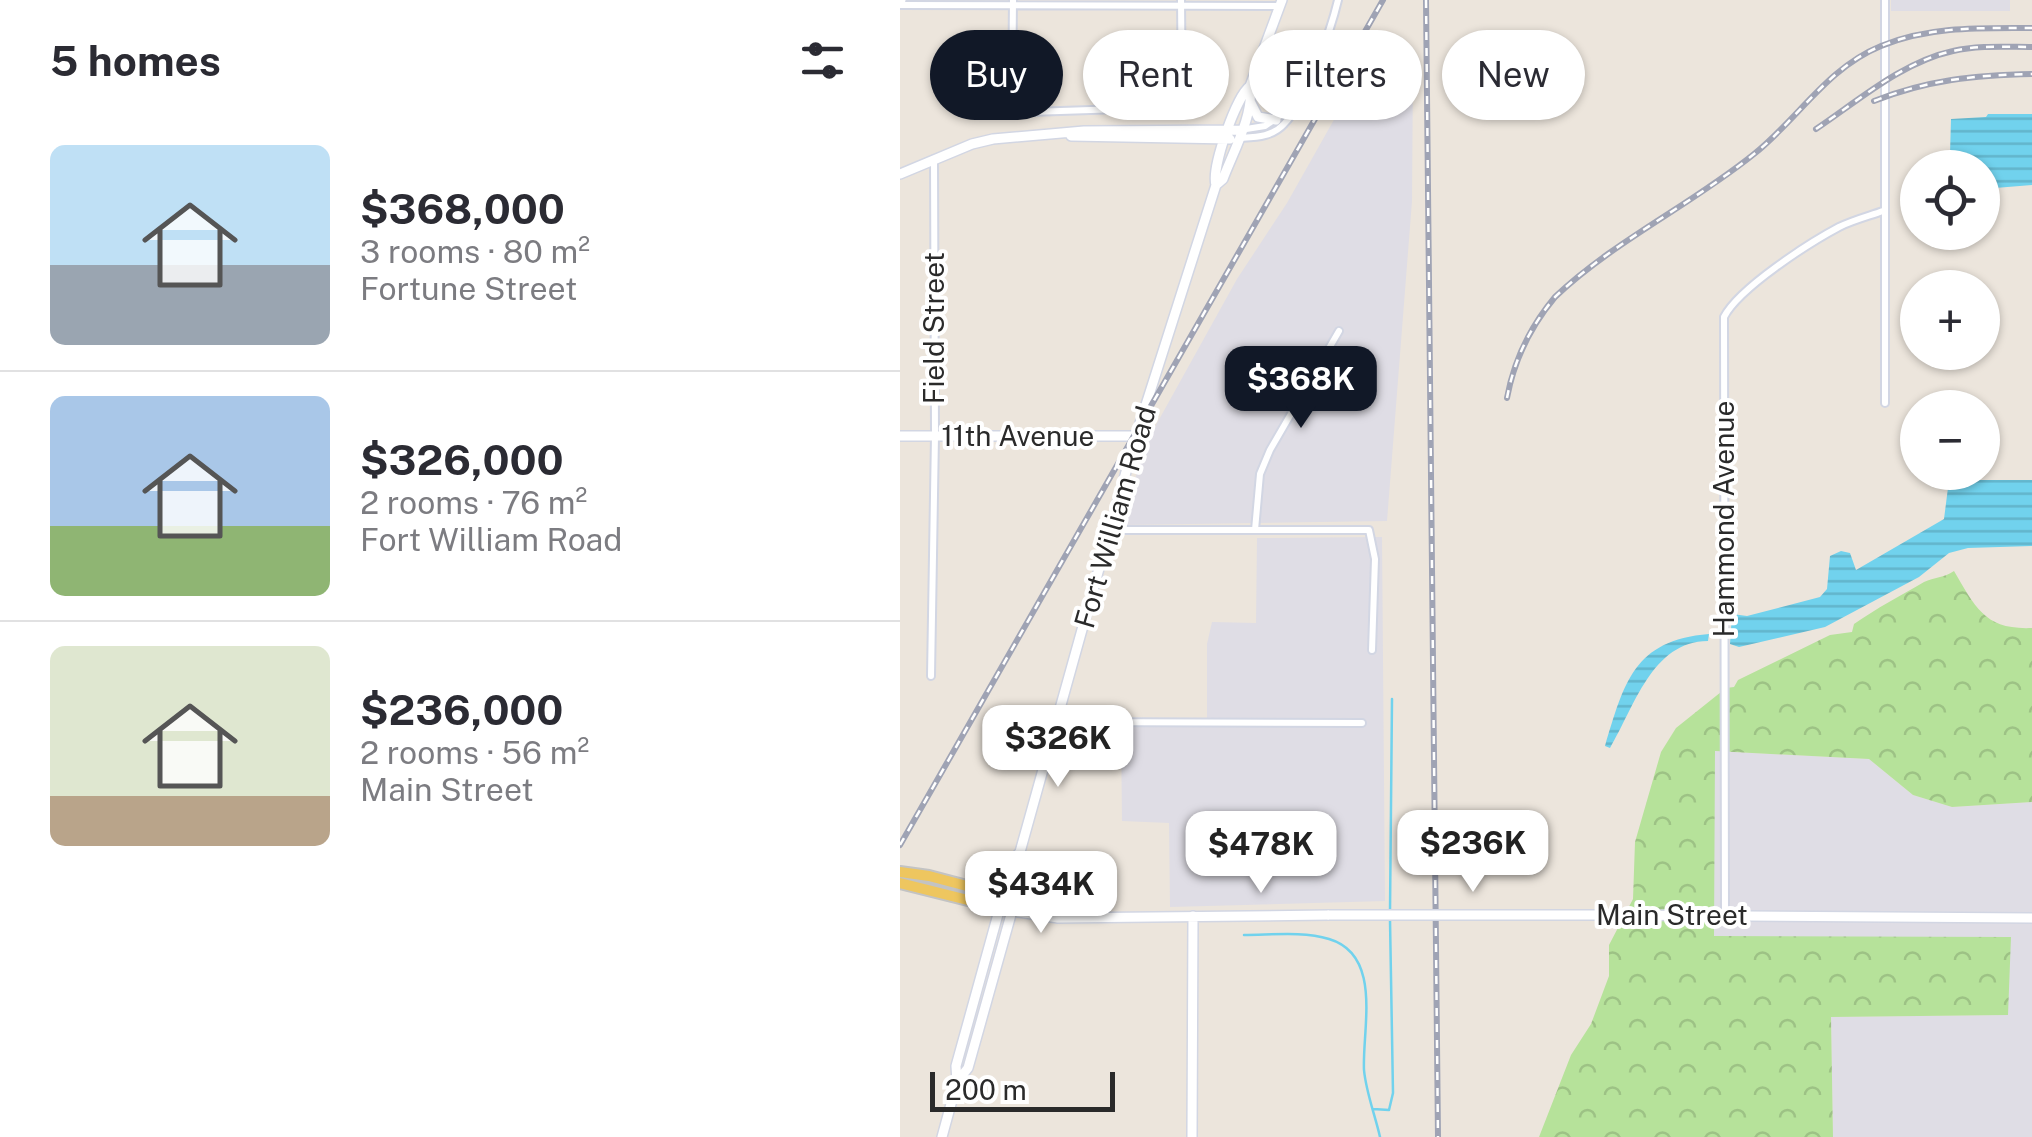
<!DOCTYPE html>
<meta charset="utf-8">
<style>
body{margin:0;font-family:"Public Sans",sans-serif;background:#f7f7f7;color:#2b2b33;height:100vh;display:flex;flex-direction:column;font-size:38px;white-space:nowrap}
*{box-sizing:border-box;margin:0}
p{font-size:32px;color:#7c7c81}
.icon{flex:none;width:55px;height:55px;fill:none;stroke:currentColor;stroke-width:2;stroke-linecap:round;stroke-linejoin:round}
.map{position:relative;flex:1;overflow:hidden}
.sheet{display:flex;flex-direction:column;background:#fff;width:900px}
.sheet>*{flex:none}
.hud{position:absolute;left:30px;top:30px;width:950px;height:90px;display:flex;gap:20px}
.buttons{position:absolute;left:1000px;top:150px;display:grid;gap:20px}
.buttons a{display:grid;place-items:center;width:100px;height:100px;border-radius:50%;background:#fff;box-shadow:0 2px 8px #0004;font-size:50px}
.scale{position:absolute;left:30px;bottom:25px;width:185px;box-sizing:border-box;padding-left:10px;border:5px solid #2a2a2a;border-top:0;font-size:28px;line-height:35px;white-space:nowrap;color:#2a2a2a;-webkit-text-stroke:8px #fff;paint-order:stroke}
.price{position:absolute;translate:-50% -85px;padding:0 22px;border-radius:20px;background:#fff;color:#222;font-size:32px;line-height:65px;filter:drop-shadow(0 2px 5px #0008)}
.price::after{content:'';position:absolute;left:50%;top:60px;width:30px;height:22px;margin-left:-15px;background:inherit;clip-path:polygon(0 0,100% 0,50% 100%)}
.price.active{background:#111827;color:#fff}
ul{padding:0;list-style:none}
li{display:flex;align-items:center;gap:30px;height:250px;padding:0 50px}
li+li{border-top:2px solid #e1e1e2}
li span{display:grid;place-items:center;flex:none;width:280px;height:200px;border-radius:15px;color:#555}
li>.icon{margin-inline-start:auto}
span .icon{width:120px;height:120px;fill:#fffc;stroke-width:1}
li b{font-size:42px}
h2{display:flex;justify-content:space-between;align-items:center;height:120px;padding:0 50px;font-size:42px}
.chip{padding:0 35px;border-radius:45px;background:#fff;box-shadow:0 2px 8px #0004;font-size:35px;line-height:90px}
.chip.active{background:#111827;color:#fff}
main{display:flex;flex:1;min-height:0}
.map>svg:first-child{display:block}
</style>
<main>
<section class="sheet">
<h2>5 homes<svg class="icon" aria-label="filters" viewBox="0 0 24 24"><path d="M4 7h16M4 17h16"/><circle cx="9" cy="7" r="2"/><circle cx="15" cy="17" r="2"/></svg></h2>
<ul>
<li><span style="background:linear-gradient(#bfe0f5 60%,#9aa5b1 0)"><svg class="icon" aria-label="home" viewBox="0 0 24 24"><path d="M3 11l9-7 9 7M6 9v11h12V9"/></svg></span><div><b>$368,000</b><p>3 rooms · 80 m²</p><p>Fortune Street</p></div></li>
<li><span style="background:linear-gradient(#a9c7e8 65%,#8fb573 0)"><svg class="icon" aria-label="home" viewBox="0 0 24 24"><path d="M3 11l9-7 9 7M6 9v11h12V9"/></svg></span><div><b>$326,000</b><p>2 rooms · 76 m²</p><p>Fort William Road</p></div></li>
<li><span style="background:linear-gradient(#dfe7d0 75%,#b9a48a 0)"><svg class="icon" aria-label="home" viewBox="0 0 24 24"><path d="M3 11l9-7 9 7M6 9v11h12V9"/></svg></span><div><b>$236,000</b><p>2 rooms · 56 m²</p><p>Main Street</p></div></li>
</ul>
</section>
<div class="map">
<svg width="1132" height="1137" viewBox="0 0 1132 1137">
<defs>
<pattern id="forest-crowns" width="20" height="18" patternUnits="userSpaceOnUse" patternTransform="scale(2.5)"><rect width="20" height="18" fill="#b6e29a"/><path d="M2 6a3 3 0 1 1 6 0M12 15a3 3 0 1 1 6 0" fill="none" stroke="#9dc285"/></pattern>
<pattern id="water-rules" width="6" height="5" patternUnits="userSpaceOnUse" patternTransform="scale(2.5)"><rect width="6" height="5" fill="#71d2ed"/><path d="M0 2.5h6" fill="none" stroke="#62b4cb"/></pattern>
</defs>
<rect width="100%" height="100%" fill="#ece5dc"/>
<!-- industrial -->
<path fill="#dfdde5" d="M991 0H1110V11H991Z
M471 54 513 65 512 201 487 521 221 525 246 443 337 279 387 203Z
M482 537 485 901 270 907 269 823 222 821 221 727 307 726V644L312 622 356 623 357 538Z
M814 751 969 759 1013 795 1052 807 1132 802V1137H933L931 1017 1108 1015 814 936Z"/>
<!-- forest -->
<path fill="url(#forest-crowns)" d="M1054 571C1076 608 1085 630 1132 628V802L1052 807 1013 795 969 759 815 751 814 936 1111 937 1108 1015 931 1017 933 1137H639L671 1055 691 1024 709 976V945L733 899 735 842 761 752 776 728 826 688 834 687 838 680 930 635 952 632 954 624C977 608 1000 596 1024 582 1034 577 1044 578 1054 571Z"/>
<!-- water -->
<path fill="url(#water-rules)" d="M1088 114H1132V185L1083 189 1082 168 1058 167 1050 154 1051 119 1086 117Z
M1049 480H1132V546L1068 548 1049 553 1019 577 925 627 839 647 830 644 832 614 847 616 920 597 927 589 930 556 941 551 950 553 956 570 1044 519Z
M809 634 808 641C752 641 734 708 710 748L705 746C724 684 733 640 809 634Z"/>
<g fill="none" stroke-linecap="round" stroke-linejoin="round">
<!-- stream -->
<path stroke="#71d2ed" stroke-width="2.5" d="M490 912 492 699
M344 935C371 935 403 931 429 939 483 955 462 1029 464 1070 466 1092 475 1115 480 1137
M473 1109 489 1110 493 1093 490 920"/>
<defs>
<path id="street" d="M113 0 112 104 121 112H130L282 107 281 0
M985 0V403
M0 5 379 6
M340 130 365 126 391 108
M340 138C356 137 372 137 384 124 405 103 431 30 438 0
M211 530H469L475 559 472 650
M355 530 360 474 370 450 439 331
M31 676 35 435 34 159
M159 718 176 722 462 723
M825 915 824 317C839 288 909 243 939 227 953 220 969 216 983 211"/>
<path id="secondary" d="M0 2 1 0
M350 101 358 117 376 120
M171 136 330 139
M0 174 72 144 93 139 184 131 340 130
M316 185C311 168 336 97 350 86L382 0
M0 436H236
M116 899 158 908 171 916
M112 911 158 918 429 915
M716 915 1132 918
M57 1082 68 1068 126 861 120 852
M42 1137 57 1082 56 1066 113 860 120 852 236 436 316 185 323 179C333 152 354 115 350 86
M292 1137 293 916"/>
<path id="primary" d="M0 872 29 876 116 899
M0 883 112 911"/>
</defs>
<!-- street casing -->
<use href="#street" stroke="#d2d6e3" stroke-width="10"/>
<!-- secondary casing -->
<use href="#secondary" stroke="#d2d6e3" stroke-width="12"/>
<!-- primary casing -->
<use href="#primary" stroke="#c3c3c3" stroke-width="14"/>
<!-- street -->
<use href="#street" stroke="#fff" stroke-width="6"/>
<!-- secondary -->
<use href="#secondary" stroke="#fff" stroke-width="9"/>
<!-- primary -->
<use href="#primary" stroke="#eec65f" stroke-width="10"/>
<defs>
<path id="rail" d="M526 0 538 1137
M974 101C1027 80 1075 75 1132 74
M916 129C958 101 1002 62 1053 51 1078 45 1106 47 1132 47
M607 398C614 360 630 327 655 297 714 241 791 205 854 154 898 119 927 68 981 46 1030 26 1081 28 1132 28
M0 845 483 0"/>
</defs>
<!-- rail casing -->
<use href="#rail" stroke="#9fa3b4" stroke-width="6"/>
<!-- rail -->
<use href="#rail" stroke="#fff" stroke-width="2.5" stroke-dasharray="8" stroke-linecap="butt"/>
<defs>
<path id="secondary-bridge" d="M429 915H716"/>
</defs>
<!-- secondary-bridge casing -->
<use href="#secondary-bridge" stroke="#d2d6e3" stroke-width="12" stroke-linecap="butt"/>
<!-- secondary-bridge -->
<use href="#secondary-bridge" stroke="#fff" stroke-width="9"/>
</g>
<g text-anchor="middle" stroke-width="8" stroke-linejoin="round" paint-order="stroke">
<!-- street labels -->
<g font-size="28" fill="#2a2a2a" stroke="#fff">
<text transform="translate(34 328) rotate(-90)" y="10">Field Street</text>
<text x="118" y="446">11th Avenue</text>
<text transform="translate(215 517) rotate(-74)" y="10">Fort William Road</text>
<text transform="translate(824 519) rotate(-90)" y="10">Hammond Avenue</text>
<text x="772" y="925">Main Street</text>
</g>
</g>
</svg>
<div class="buttons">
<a><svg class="icon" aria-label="locate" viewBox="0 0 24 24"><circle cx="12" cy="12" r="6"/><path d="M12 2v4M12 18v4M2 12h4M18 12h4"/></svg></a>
<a>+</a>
<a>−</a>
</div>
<div class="scale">200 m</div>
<b class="price active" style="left:401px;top:431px">$368K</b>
<b class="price" style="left:158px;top:790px">$326K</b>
<b class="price" style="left:573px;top:895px">$236K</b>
<b class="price" style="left:361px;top:896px">$478K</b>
<b class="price" style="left:141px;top:936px">$434K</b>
<div class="hud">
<a class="chip active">Buy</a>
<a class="chip">Rent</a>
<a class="chip">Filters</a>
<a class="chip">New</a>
</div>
</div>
</main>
